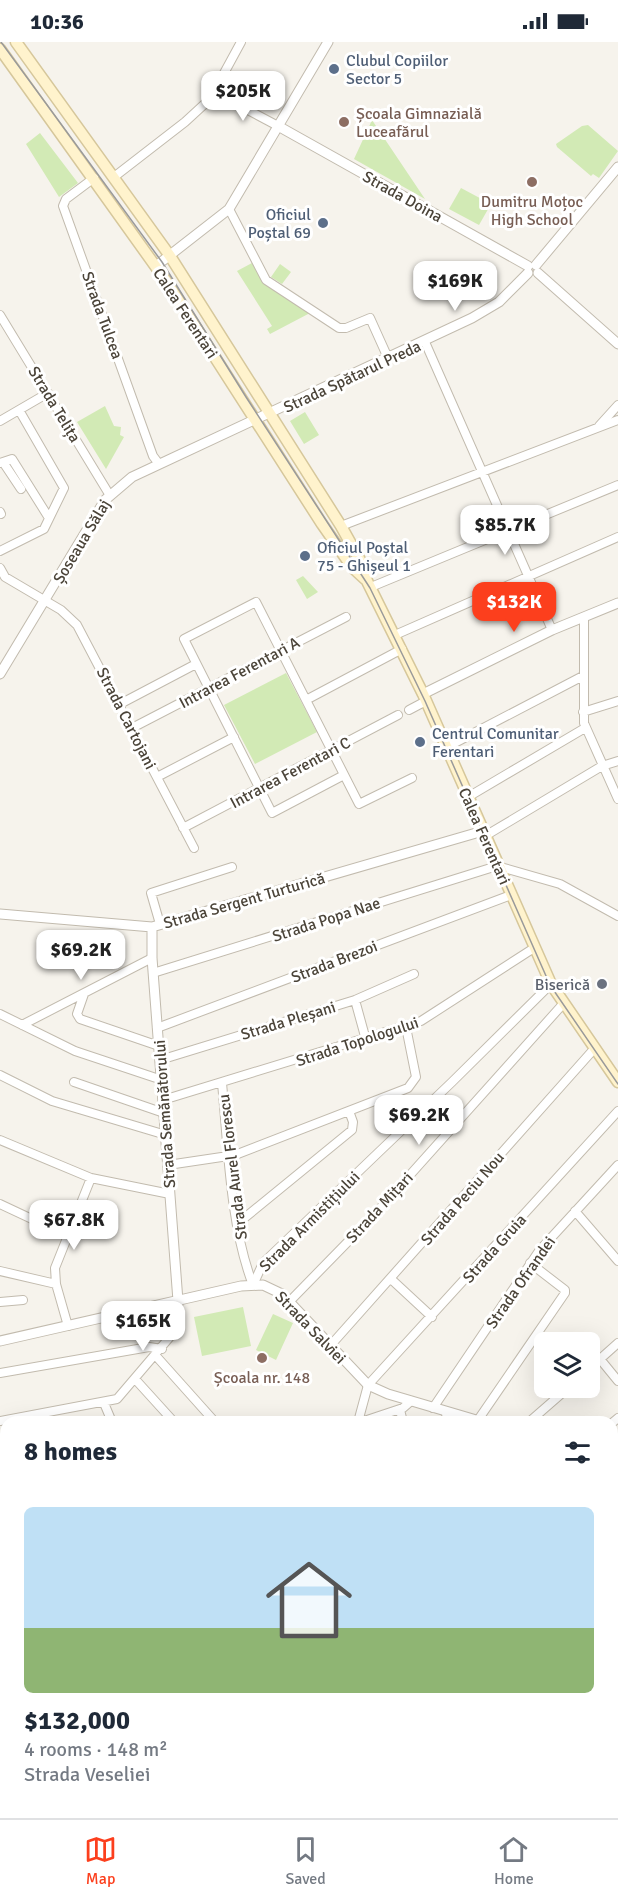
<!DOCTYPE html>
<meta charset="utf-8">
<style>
body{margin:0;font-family:Signika,sans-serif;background:#f2f2f3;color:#1f2937;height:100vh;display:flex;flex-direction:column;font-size:22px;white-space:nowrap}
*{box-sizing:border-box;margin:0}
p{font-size:20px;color:#747a83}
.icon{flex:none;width:33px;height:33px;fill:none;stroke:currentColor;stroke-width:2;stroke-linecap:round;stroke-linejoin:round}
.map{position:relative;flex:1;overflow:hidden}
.panel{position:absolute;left:0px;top:1374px;width:618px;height:402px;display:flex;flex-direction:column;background:#fff;border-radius:18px 18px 0 0;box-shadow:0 6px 24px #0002}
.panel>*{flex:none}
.buttons{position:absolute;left:534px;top:1290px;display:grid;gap:12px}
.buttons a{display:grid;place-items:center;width:66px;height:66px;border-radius:9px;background:#fff;box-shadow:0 6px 24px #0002;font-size:30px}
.price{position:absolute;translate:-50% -51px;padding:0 14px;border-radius:12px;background:#fff;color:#222;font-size:20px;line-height:39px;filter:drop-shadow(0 2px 3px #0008)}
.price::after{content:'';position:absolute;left:50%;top:36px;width:18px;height:14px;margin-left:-9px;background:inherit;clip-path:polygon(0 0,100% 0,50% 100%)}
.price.on{background:#fc3f1d;color:#fff}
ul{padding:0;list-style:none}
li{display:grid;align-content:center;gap:12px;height:318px;padding:0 24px}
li+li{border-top:2px solid #e0e1e3}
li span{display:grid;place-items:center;height:186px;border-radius:9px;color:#555}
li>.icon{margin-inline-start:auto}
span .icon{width:108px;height:108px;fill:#fffc;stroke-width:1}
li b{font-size:26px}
h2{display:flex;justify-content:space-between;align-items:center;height:72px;padding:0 24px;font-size:26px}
.status{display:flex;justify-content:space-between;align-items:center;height:42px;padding:0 30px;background:#fff;direction:ltr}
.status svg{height:16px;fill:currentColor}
.tab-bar{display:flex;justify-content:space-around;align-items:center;height:84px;border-top:2px solid #e0e1e3;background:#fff;font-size:16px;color:#747a83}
.tab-bar a{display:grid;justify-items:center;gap:3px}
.tab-bar .on{color:#fc3f1d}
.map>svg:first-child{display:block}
</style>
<div class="status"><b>10:36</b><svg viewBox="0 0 49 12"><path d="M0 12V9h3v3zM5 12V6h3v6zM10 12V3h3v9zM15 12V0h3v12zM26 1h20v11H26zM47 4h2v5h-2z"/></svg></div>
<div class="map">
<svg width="618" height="1776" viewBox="0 0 618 1776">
<rect width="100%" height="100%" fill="#f6f3ec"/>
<!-- green -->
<path fill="#d2eab5" d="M372 78 425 157 354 117Z
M588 83 618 109 599 136 593 132 591 134 557 105 556 102 582 84Z
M40 91 78 141 59 155 26 102Z
M461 146 491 162 479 183 449 167Z
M252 221 264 240 310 271 270 292 267 287 272 284 237 229Z
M280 222 291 230 282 242 271 235Z
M105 364 114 384 121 385 120 393 124 395 106 427 77 380Z
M305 370 319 393 304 402 290 379Z
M303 534 318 550 307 557 296 538Z
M286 631 317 690 255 722 224 663Z
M243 1265 251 1304 202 1314 194 1275Z
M273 1272 293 1281 276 1318 256 1308Z"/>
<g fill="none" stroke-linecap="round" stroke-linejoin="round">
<defs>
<path id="minor" d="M210 57 229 58 278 84
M114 135 185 80 210 57 241 0
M94 136 66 157 63 164 153 414 159 422
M229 167 266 238 339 286H346L370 276 388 316
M0 273 109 452
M425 300 552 588
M0 379 48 351
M599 384 618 363
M3 420 21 447
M0 421 12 417 49 476
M0 470 1 472
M341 484 618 378
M0 509 44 487 64 446 19 368
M0 526 5 535 61 568 77 583 194 806
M371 545 618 443
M584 575V681L618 757
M395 593 618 495
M306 658 402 607
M120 662 196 622
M409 668 426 659
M583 670 618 659
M132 686 346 575
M447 705 583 634
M344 733 272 771 184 597 256 560 359 762 412 736
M157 735 234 695
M468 755 585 686
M183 786 398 673
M485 794 602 724 618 719
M160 882 151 851 232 825
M153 931 497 824 560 842 618 874
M84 952 77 972 80 977 159 1004
M355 958 366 998
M0 972 75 1009 162 1038
M22 983 152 916
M157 986 511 853
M160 1018 355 958 414 932
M0 1033 52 1059 166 1093
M74 1040 164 1071
M222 1041C228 1104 230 1184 253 1243
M163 1058 421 979 534 906
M0 1098 91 1136 170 1152
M168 1123 235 1113 408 1046 416 1035 406 985
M0 1162 66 1193
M575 1169 618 1219
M237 1182 352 1088 353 1080 349 1069
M0 1229 56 1242
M391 1237 432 1275
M253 1243 263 1221 452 1040 551 942
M0 1260 23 1258
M289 1260 375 1172 563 962
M68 1284 56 1242 55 1226 91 1136
M330 1304 594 1007
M156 1314 215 1380
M600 1317 618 1339
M590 1326 618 1301
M0 1331 149 1305 162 1307
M135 1337 174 1380
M104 1361 112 1380
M433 1366 539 1209 618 1123
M400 1368 403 1380
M446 1370 447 1380
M478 1378 565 1251V1248L530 1221
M0 1379 117 1357 175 1289 179 1275 178 1259
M358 1380 368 1343 618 1069
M361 1380 403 1366 411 1359
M529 1380 568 1346
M612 1381 618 1376
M612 1469 618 1467
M0 1526 6 1522
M612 1558 618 1555
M612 1586 618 1583
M612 1641 618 1637
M612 1683 618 1679
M612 1720 618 1717
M0 1754 6 1764
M612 1762 618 1758
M10 1770 14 1776
M85 1770 87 1776
M213 1770 215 1776
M230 1770 231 1776
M265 1770V1776
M303 1770 304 1776
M557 1770 563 1776
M109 1776 131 1770
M271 1776 290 1770
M374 1776 385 1770
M498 1776 507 1770
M546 1776 552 1770
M594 1776 602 1770"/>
<path id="tertiary" d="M278 84 528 224
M536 223 618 125
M156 224 229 167 328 0
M538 231 618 302
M0 632 105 458 132 435 472 276 499 260 528 231
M423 652 552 588 618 561
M0 872 152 885 483 789
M152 885V916L178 1259
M0 1299 241 1244 263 1243 282 1252 368 1343 388 1352 483 1380
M612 1420 618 1424
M612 1492 618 1490
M0 1716 6 1715"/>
<path id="secondary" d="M16 0 170 214 341 484 361 520 367 539 423 652 551 942 618 1040
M0 7 166 239 322 482 352 525 365 537"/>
</defs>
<!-- minor casing -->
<use href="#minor" stroke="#c2bbae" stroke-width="10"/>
<!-- tertiary casing -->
<use href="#tertiary" stroke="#c2bbae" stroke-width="11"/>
<!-- secondary casing -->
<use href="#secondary" stroke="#d6c79b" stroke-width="13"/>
<!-- minor -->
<use href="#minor" stroke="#fff" stroke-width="8"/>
<!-- tertiary -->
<use href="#tertiary" stroke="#fff" stroke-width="9"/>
<!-- secondary -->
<use href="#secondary" stroke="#fff3cd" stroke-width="10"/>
<!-- tram -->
<path stroke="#9a9a9a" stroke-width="1.5" d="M1 0 162 220 246 355 370 546 425 659 550 943 618 1042"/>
</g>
<!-- markers -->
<g fill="#5c6f8a" stroke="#fff" stroke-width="2">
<circle cx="334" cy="27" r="6"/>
<circle cx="323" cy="181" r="6"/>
<circle cx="305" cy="514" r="6"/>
<circle cx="420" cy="700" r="6"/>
</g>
<g fill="#8d6e63" stroke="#fff" stroke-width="2">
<circle cx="344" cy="80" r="6"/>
<circle cx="532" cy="140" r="6"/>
<circle cx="262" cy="1316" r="6"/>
</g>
<circle fill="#6b7280" stroke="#fff" stroke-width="2" cx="602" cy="942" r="6"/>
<g text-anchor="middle" stroke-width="6" stroke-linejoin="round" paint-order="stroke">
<!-- service labels -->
<g font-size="16" fill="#4e5e75" stroke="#fff" text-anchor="start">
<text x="346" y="24">Clubul Copiilor<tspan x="346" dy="18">Sector 5</tspan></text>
<text x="311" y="178" text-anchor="end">Oficiul<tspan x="311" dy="18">Poștal 69</tspan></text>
<text x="317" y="511">Oficiul Poștal<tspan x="317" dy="18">75 - Ghișeul 1</tspan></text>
<text x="432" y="697">Centrul Comunitar<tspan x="432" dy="18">Ferentari</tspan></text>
</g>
<!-- education labels -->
<g font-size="16" fill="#785e54" stroke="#fff">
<text x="356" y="77" text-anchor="start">Școala Gimnazială<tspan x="356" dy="18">Luceafărul</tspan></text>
<text x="532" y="165">Dumitru Moțoc<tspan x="532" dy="18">High School</tspan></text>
<text x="262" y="1341">Școala nr. 148</text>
</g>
<!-- street labels -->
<g font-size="16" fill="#4b4439" stroke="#fff">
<text transform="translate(403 154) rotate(29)" y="6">Strada Doina</text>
<text transform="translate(186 271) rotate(57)" y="6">Calea Ferentari</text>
<text transform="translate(103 273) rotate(70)" y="6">Strada Tulcea</text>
<text transform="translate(352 334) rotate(-25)" y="6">Strada Spătarul Preda</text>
<text transform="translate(55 362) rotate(59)" y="6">Strada Telița</text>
<text transform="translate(81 499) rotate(-59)" y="6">Șoseaua Sălaj</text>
<text transform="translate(239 630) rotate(-28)" y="6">Intrarea Ferentari A</text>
<text transform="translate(127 676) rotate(63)" y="6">Strada Cartojani</text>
<text transform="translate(290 730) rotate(-28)" y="6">Intrarea Ferentari C</text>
<text transform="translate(485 794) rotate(66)" y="6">Calea Ferentari</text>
<text transform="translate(244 858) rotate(-16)" y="6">Strada Sergent Turturică</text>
<text transform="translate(326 877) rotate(-18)" y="6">Strada Popa Nae</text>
<text transform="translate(334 919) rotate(-21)" y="6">Strada Brezoi</text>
<text transform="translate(288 978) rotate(-17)" y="6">Strada Pleșani</text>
<text transform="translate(357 999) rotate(-18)" y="6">Strada Topologului</text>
<text transform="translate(164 1072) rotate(-94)" y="6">Strada Semănătorului</text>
<text transform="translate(232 1125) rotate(-97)" y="6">Strada Aurel Florescu</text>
<text transform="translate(462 1156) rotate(-49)" y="6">Strada Peciu Nou</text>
<text transform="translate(379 1165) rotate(-47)" y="6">Strada Mițari</text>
<text transform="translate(309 1179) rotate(-45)" y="6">Strada Armistițiului</text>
<text transform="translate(494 1206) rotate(-48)" y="6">Strada Gruia</text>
<text transform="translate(520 1240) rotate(-55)" y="6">Strada Ofrandei</text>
<text transform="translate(311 1285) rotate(46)" y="6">Strada Salviei</text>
</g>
<!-- worship labels -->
<g font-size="16" fill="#5b616d" stroke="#fff" text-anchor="end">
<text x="590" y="948">Biserică</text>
</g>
</g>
</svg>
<div class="buttons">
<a><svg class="icon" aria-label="layers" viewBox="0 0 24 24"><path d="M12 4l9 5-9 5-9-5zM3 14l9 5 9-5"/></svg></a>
</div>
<b class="price" style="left:243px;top:80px">$205K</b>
<b class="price" style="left:455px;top:270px">$169K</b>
<b class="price" style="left:505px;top:514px">$85.7K</b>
<b class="price on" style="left:514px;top:591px">$132K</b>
<b class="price" style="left:81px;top:939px">$69.2K</b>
<b class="price" style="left:419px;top:1104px">$69.2K</b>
<b class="price" style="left:74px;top:1209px">$67.8K</b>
<b class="price" style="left:143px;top:1310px">$165K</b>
<section class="panel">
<h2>8 homes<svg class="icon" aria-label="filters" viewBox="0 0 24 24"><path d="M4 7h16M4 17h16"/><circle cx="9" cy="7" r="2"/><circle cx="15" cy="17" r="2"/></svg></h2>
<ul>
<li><span style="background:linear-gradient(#bfe0f5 65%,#8fb573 0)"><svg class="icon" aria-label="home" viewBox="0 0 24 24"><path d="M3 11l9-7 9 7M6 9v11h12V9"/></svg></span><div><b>$132,000</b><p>4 rooms · 148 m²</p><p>Strada Veseliei</p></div></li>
</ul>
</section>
</div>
<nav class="tab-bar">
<a class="on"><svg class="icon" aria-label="map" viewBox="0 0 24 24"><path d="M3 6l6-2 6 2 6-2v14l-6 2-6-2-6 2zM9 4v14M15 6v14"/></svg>Map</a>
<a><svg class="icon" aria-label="saved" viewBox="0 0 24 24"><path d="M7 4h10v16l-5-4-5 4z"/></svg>Saved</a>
<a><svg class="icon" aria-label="home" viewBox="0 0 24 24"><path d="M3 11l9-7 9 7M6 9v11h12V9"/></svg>Home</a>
</nav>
